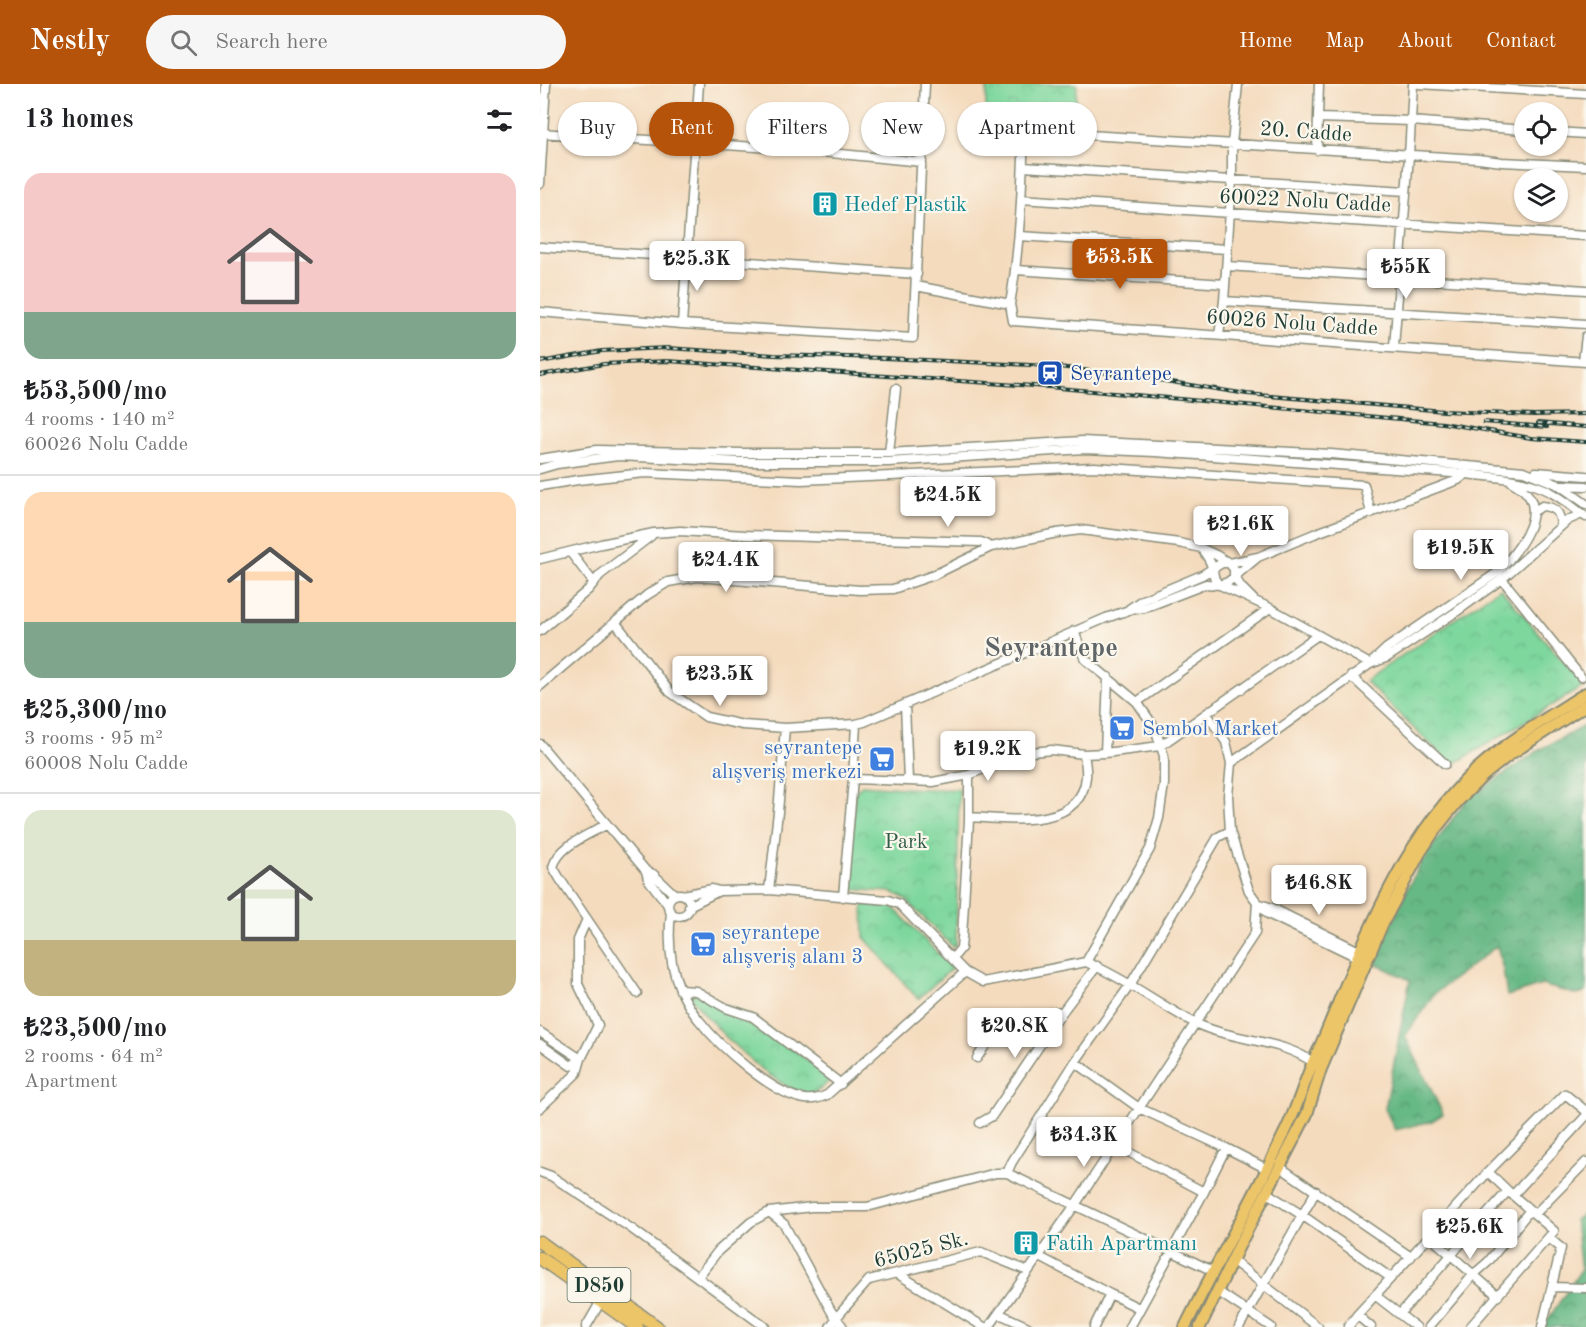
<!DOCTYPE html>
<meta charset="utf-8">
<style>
body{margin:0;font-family:"Old Standard TT",serif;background:#f6f6f6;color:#202124;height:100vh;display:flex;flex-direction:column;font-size:22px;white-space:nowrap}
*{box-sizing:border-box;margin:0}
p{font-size:20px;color:#757577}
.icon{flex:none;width:33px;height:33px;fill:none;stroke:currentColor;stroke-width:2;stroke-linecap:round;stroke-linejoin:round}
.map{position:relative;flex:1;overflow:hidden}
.sheet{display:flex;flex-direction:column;background:#fff;width:540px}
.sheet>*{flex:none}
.guide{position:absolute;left:18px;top:18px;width:570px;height:54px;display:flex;gap:12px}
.controls{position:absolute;left:974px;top:18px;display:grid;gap:12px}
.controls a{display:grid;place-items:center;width:54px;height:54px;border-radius:50%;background:#fff;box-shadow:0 2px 4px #0004;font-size:30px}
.price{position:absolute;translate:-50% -51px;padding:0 14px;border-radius:6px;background:#fff;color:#222;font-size:20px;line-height:39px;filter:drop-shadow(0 2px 3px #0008)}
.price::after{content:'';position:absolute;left:50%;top:36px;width:18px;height:14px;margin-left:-9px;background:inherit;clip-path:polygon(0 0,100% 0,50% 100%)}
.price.active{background:#b45309;color:#fff}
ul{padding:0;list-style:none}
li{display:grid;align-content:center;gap:12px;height:318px;padding:0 24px}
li+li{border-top:2px solid #e0e0e0}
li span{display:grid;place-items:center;height:186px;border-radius:18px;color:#555}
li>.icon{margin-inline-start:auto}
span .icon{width:108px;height:108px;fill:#fffc;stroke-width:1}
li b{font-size:26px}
h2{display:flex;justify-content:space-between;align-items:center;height:72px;padding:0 24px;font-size:26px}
.chip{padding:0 21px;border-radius:27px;background:#fff;box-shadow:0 2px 4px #0004;font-size:21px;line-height:54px}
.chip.active{background:#b45309;color:#fff}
header{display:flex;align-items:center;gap:36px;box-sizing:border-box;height:84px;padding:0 30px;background:#b45309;color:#fff}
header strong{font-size:28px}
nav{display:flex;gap:33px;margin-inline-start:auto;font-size:21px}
.search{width:420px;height:54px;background:#f6f6f6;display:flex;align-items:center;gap:15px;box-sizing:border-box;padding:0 21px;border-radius:33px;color:#757577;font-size:22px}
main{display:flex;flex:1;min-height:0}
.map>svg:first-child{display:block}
</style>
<header>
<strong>Nestly</strong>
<div class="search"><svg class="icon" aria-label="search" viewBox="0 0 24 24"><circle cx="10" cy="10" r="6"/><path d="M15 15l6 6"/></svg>Search here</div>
<nav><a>Home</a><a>Map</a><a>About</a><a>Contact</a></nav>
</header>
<main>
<section class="sheet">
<h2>13 homes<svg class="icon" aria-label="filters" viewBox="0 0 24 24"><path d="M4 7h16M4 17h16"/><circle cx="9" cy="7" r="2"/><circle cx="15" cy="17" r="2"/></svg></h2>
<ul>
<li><span style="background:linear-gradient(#f6c9c9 75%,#7fa58c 0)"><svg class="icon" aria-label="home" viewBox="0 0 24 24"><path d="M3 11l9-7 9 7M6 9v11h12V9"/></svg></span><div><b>₺53,500/mo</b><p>4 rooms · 140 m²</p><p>60026 Nolu Cadde</p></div></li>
<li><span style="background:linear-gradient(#ffd9b3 70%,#7fa58c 0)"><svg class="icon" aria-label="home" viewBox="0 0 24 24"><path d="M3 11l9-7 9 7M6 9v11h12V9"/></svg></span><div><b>₺25,300/mo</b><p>3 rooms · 95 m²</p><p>60008 Nolu Cadde</p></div></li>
<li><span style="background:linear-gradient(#dfe7d0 70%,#c2b280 0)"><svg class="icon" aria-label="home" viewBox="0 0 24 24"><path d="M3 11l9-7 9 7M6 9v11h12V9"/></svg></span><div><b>₺23,500/mo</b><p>2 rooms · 64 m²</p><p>Apartment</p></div></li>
</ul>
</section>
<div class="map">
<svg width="1046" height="1243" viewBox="0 0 1046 1243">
<defs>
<pattern id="forest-crowns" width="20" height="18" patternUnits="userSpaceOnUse" patternTransform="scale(1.5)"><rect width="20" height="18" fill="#66b884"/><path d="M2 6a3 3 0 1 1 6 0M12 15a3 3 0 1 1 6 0" fill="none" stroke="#53976d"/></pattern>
<pattern id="park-crowns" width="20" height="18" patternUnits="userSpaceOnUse" patternTransform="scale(1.5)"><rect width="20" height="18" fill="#7ed79d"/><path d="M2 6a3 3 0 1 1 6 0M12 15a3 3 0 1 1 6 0" fill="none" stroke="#6cb988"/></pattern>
</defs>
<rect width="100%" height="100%" fill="#fbf7ec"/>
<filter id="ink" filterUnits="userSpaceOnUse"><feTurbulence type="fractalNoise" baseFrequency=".0167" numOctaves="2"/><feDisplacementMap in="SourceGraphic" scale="12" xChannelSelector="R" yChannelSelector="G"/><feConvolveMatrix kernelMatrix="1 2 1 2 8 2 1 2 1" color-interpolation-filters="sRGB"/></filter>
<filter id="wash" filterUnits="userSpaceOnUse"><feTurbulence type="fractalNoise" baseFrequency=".008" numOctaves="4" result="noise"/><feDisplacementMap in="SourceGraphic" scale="24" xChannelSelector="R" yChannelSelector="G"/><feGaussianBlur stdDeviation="1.35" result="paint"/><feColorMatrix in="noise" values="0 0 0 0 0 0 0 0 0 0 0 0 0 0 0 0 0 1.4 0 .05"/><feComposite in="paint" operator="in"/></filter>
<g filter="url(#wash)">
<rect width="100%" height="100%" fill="#f4dbbe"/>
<!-- forest -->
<path fill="url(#forest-crowns)" stroke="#427a5c" stroke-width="1.5" d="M1046 641V908L1038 911 1002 901 967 912 963 885 957 862 894 910 865 952 903 1030 892 1037 855 1046 845 1025 870 896 829 877 882 777 926 716 1001 665Z
M1046 1128V1243H1003L1041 1186 1035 1136Z"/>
<!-- park -->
<path fill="url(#park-crowns)" stroke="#4e8a68" stroke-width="1.5" d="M447 0H537L534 41 445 36Z
M960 504 1044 602 912 681 825 597Z
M322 701C355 704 387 706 419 705L416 860 413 863 364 814 352 808 308 805 315 708Z
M323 820 352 822 412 884 378 915 324 853Z
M148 907 212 932 291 995C285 1001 278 1009 269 1010 240 1011 161 933 148 907Z"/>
</g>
<g filter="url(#ink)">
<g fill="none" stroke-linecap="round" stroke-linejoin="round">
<defs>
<path id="minor" d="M879 0 1046 10
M779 34 871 37 984 46
M1017 48 1046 50
M0 49 260 66 382 78
M777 66 779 0
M483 83 866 107
M0 100 6 0
M481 115C669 129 858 139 1046 152
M479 152 687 165
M0 163 377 190
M687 182 1046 206
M476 186 685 200
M376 202 470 220C480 163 482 105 484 47L938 75 962 78 1046 82
M684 217 770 223 1046 240
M470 220 473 237 1046 278
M0 228 142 240 373 254 385 0
M142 240 159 0
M679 251 684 217 692 96V60L698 0
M854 263 869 72 873 0
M1043 277 1046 252
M349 369 356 305
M0 375 57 366 200 369H349L542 357 791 370 984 387 1019 401 1046 420
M0 385 17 380 78 372 200 378H349L544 365 615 368 926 390C951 393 979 394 1002 404 1018 410 1032 423 1046 433
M996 388 1046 392
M1018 401 1046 402
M0 402 38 396 105 389 261 396 554 383 824 401 831 429
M993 428 1002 422C1016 423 1020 428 1021 442
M661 464C665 469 670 476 672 483 675 491 672 495 680 501L730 524 830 580 848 573 916 528 962 495 1028 436 1042 430
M30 468 54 499
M0 475 61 460 114 449 140 447 205 451 441 458 451 463
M962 495 1041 593
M589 525 602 516 662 491 682 479H689L718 473 774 450 918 396 926 390
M75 538 130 608 166 633 203 641 245 644 316 640
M0 547 48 506 60 491 111 452
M811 592 905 680
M0 602 107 511 128 498 157 493 320 506 353 505 394 491 451 463 517 449 541 446 639 459 661 464 676 471 689 479 694 485V492L701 503 714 516
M597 618 730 524
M365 620 368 697 393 698 429 691 482 669 512 666 544 670 565 669 620 662 778 551
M667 630 686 658 691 679 688 712 690 747 709 807 717 818 728 830 821 875
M0 660 106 787 113 790 135 811
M565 669 568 593
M691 679 830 580 847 564 958 488C973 472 1002 438 990 414 986 407 979 402 972 398
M313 695 368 697
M429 733C465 735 541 747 546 693 547 686 545 677 544 670
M67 740C49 751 19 761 13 783L20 795 97 909
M106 787 108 795 128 821
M229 806 238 728 245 644
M128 821a11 11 0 1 1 22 0a11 11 0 1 1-22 0Z
M303 813 313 695 316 640 324 638 566 534 589 526 604 524 666 500 680 501 688 498 718 473
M720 820 732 824 825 870
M149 822 179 807
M131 828C128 854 129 880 140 905 145 916 151 927 159 936 178 961 233 1011 265 1015 273 1016 280 1014 287 1011L425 888 359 820 348 816 229 806 179 807 172 805 143 811
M413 874 421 864 422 853 429 736V691
M546 878C585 894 618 920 655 939 694 958 742 954 777 981
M425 888 443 898 546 878 610 765 619 734 624 700V672L615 644 597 618 545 575 541 566 534 547
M140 906 156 907 186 924 213 933 301 1000
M0 948 41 975
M0 960 31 982 41 975
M437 974 458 942 468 936 523 927
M535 978 599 1024 686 1064 727 1085
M0 1024 37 989 41 975 58 941 38 900V856L47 835
M440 1039 452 1032 523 927 557 882
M575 1061 664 1108
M740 1083 871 1173
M0 1088 11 1092 92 1145 225 1243
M467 1089 472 1078 535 978 590 901 678 753 690 747
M727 1109 762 1131 851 1194
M973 1111 1046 1032
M229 1128 244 1140 291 1227 303 1243
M995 1130 1046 1078
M889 1152 958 1212
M498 1172 570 1210 599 1224
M692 1176 778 1243
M358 1190 444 1243
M158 1193 178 1167 211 1138 229 1128 272 1123H327L456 1089H467L673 1187
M1012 1203 1046 1204
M677 1207 731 1243
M836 1212 876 1243
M460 1230 488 1243
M860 1230C896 1189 931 1147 968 1107
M817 1231 831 1243
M46 1243 61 1217
M290 1243 297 1233 329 1196 441 1168 488 1187
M449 1243 535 1121 715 849 717 818
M554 1243 570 1210
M590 1243 664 1108 686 1064
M699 1243 776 1107
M808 1243 817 1231 948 1088 1025 1010 1046 1027
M889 1243 933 1191 948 1178 990 1126
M930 1243 1014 1147 968 1107 948 1088
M1002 1243 1021 1164 1009 1154"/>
<path id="major" d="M645 1243C677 1178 713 1116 744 1050 758 1023 765 993 779 965 821 867 857 759 937 685 969 656 1010 632 1046 609
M660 1243 699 1162 767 1030 781 985 842 841 880 769 897 743 918 717 944 691 969 671 1046 621"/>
<path id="highway" d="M0 1158 117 1243
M0 1174 97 1243"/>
</defs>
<!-- minor casing -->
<use href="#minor" stroke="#8a8c79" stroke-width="11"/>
<!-- major casing -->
<use href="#major" stroke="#8a8c79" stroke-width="14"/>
<!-- highway casing -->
<use href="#highway" stroke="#8a8c79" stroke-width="15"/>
<!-- minor -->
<use href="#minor" stroke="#fff" stroke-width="8"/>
<!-- major -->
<use href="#major" stroke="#edc569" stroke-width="10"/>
<!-- highway -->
<use href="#highway" stroke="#edc569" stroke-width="12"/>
<defs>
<path id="rail" d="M0 278 62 267 127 264 234 271 344 274 511 282 606 294 707 310 904 327 994 331 1046 330
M0 291 64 280 127 277 508 303 903 339 991 354 1046 358
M944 338 1007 343
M998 339 1046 343"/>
</defs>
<!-- rail casing -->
<use href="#rail" stroke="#1f3d34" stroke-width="4"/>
<!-- rail -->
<use href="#rail" stroke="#fbf7ec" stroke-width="1.5" stroke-dasharray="4.5" stroke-linecap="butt"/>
</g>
</g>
<!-- icons -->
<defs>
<symbol id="building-square" viewBox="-11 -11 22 22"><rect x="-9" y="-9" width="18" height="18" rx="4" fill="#0f9aa8" stroke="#fbf7ec"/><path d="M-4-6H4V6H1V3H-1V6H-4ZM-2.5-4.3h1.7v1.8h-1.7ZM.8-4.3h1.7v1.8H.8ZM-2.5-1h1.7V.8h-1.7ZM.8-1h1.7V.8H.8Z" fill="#fff"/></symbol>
<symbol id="station-square" viewBox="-11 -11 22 22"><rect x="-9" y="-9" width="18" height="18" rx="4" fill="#1a4fb4" stroke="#fbf7ec"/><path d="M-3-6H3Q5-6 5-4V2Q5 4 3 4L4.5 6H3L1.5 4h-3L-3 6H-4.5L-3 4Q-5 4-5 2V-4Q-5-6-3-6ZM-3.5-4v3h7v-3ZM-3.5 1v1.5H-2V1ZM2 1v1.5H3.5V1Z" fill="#fff"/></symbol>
<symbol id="supermarket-square" viewBox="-11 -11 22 22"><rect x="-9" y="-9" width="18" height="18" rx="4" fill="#3f7fe0" stroke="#fbf7ec"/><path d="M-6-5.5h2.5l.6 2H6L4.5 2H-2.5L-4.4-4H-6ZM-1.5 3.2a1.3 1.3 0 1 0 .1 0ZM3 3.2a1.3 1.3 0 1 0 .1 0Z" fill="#fff"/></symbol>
</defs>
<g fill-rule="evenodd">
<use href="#building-square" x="270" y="105" width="30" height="30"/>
<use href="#station-square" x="495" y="274" width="30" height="30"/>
<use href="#supermarket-square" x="567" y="629" width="30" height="30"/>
<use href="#supermarket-square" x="327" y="660" width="30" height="30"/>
<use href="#supermarket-square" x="148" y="845" width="30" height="30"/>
<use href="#building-square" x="471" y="1144" width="30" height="30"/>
</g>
<g text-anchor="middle" stroke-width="4.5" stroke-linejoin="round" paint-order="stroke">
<!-- shield labels -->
<rect fill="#fbf7ec" stroke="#61756b" stroke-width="1.5" x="27.5" y="1184" width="63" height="34" rx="4.5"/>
<g font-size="20" font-weight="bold" fill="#1f3d34">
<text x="59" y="1208">D850</text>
</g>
<!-- street labels -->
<g font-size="21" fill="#1f3d34" stroke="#fbf7ec">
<text transform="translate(766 47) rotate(4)" y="7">20. Cadde</text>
<text transform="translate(765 116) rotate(3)" y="7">60022 Nolu Cadde</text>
<text transform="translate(752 238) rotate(4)" y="7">60026 Nolu Cadde</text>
<text transform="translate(381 1165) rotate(-14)" y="7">65025 Sk.</text>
</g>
<!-- culture labels -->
<g font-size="21" fill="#0d838f" stroke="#fbf7ec" text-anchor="start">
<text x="304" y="127">Hedef Plastik</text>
<text x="506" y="1166">Fatih Apartmanı</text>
</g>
<!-- transit labels -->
<g font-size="21" fill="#164399" stroke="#fbf7ec" text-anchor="start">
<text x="530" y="296">Seyrantepe</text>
</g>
<!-- shop labels -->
<g font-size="21" fill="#366cbe" stroke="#fbf7ec" text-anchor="start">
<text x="602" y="651">Sembol Market</text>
<text x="322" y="670" text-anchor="end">seyrantepe<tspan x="322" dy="24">alışveriş merkezi</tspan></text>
<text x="182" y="855">seyrantepe<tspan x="182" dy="24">alışveriş alanı 3</tspan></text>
</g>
<!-- park labels -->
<g font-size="21" fill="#325c49" stroke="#fbf7ec">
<text x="366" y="764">Park</text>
</g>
<!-- district labels -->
<g font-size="27" font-weight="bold" fill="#606568" stroke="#fbf7ec">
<text x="511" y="572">Seyrantepe</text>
</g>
</g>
</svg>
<div class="controls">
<a><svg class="icon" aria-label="locate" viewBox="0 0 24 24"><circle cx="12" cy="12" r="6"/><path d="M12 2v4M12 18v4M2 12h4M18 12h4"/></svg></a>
<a><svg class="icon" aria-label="layers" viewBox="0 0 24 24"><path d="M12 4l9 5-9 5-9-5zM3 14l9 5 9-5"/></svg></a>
</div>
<b class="price active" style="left:580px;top:206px">₺53.5K</b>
<b class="price" style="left:157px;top:208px">₺25.3K</b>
<b class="price" style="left:866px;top:216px">₺55K</b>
<b class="price" style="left:408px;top:444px">₺24.5K</b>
<b class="price" style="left:701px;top:473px">₺21.6K</b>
<b class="price" style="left:921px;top:497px">₺19.5K</b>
<b class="price" style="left:186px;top:509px">₺24.4K</b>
<b class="price" style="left:180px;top:623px">₺23.5K</b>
<b class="price" style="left:448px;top:698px">₺19.2K</b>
<b class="price" style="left:779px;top:832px">₺46.8K</b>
<b class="price" style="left:475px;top:975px">₺20.8K</b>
<b class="price" style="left:544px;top:1084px">₺34.3K</b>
<b class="price" style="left:930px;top:1176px">₺25.6K</b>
<div class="guide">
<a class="chip">Buy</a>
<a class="chip active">Rent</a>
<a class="chip">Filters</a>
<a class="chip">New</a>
<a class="chip">Apartment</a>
</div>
</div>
</main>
